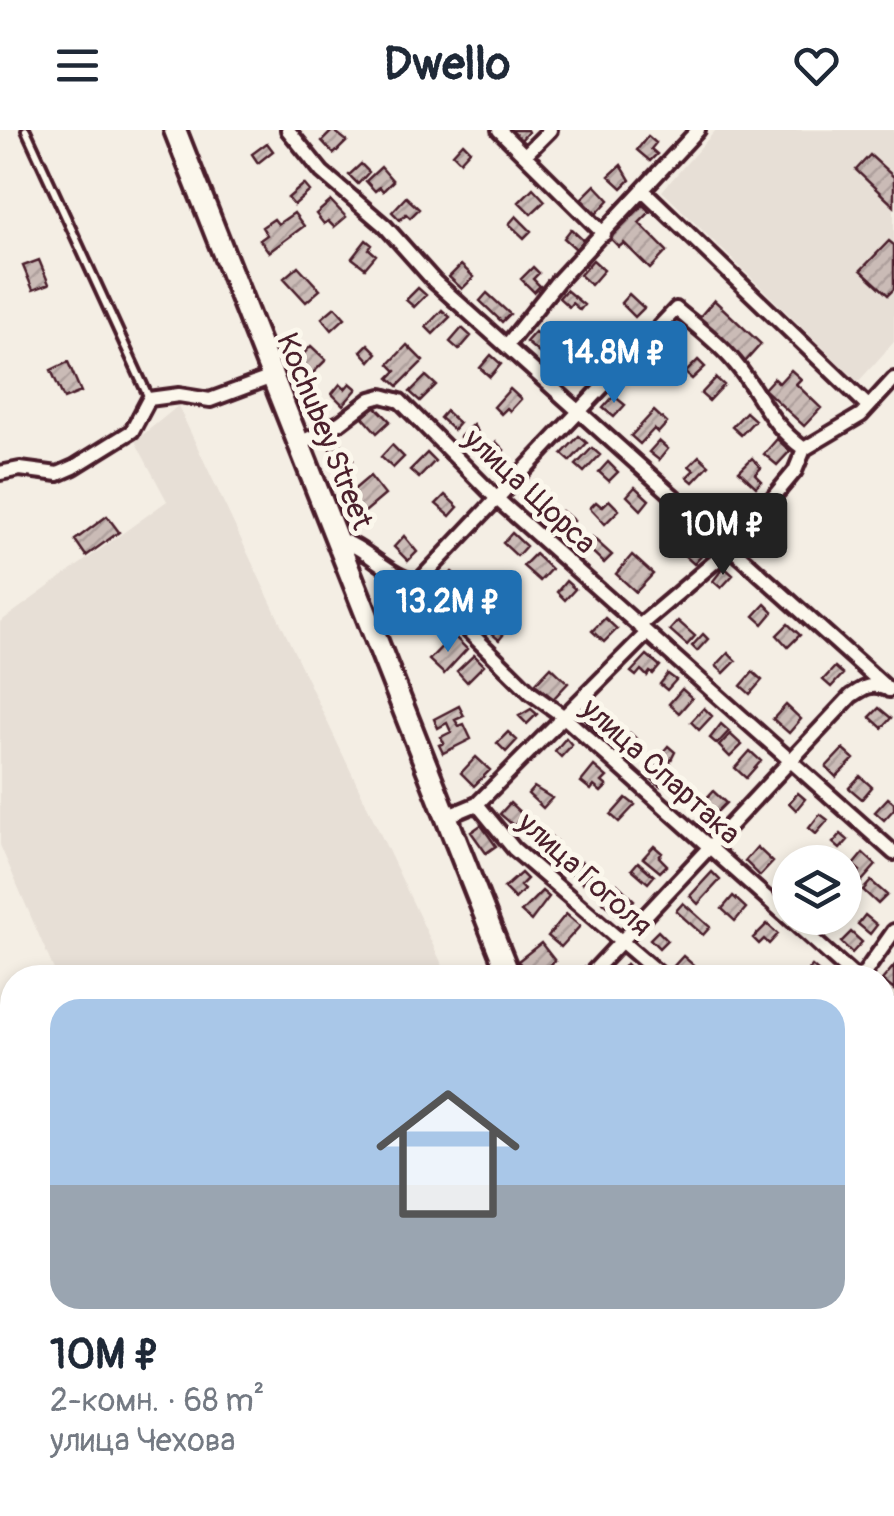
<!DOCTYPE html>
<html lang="ru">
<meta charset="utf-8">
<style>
body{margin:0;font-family:Pangolin,sans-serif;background:#f2f2f3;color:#1f2937;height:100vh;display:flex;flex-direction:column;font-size:38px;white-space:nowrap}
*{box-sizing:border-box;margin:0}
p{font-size:32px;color:#747a83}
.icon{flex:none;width:55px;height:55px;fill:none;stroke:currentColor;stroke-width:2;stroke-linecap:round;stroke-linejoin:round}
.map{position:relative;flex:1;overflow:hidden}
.drawer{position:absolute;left:0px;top:835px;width:895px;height:552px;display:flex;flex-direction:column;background:#fff;border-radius:40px 40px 0 0;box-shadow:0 5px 15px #0003}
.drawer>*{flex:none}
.tools{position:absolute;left:772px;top:715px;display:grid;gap:20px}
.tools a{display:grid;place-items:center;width:90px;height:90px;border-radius:50%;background:#fff;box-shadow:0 5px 15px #0003;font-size:50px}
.price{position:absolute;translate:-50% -85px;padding:0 22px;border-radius:10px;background:#1f6fb2;color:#fff;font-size:32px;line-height:65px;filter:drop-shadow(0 2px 5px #0008)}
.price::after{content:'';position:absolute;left:50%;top:60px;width:30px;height:22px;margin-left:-15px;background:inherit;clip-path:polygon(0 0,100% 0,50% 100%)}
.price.active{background:#222;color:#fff}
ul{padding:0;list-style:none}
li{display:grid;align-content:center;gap:20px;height:530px;padding:0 50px}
li span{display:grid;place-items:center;height:310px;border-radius:30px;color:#555}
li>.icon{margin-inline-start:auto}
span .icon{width:180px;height:180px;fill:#fffc;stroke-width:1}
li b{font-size:42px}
header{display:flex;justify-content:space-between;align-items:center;height:130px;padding:0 50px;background:#fff;font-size:45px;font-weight:700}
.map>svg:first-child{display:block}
</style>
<header><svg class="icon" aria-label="menu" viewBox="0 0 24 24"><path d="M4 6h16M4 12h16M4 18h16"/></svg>Dwello<svg class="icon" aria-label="heart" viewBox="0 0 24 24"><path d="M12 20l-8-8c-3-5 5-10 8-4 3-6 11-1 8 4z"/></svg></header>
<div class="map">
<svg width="894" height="1386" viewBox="0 0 894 1386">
<defs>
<pattern id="building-hatch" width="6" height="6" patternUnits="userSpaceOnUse" patternTransform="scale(2.5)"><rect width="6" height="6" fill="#cabbb6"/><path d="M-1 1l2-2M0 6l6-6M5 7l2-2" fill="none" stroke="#afa09d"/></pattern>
</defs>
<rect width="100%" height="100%" fill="#f4eee4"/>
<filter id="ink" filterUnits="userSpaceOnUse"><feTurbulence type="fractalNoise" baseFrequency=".01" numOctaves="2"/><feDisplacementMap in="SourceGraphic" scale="20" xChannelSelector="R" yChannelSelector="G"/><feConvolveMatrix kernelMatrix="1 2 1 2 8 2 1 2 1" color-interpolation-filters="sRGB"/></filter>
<g filter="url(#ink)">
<!-- built -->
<path fill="#e7dfd6" d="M716 0H894V212L858 252 662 61Z
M178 276 448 847H57L0 715V492L167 371 135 311Z
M172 1375H664L669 1386H173Z"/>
<!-- building -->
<path fill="url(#building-hatch)" stroke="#4a1f2b" stroke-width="2.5" d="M333 0 347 11 334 24 322 11Z
M508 0H527L528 2 520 11Z
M648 6 656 13 651 19 657 24 650 31 637 20Z
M267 13 273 21 258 33 252 24Z
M463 13 470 20 460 31 453 24Z
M870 25 894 47V76L856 40Z
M361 34 369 42 358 54 349 45Z
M621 35 630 50 622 58 609 46Z
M381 37 393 51 383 61 380 57 375 61 366 51Z
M304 54 310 61 294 75 288 68Z
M595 55 609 70 596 84 581 69Z
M533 58 545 71 531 84 519 72Z
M406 67 419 79 410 88 406 84 400 90 392 82Z
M331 71 346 87 334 97 328 91 324 94 316 84Z
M643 75 650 82 639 93 667 121 650 139 624 113 619 117 610 108Z
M294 83 304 96 269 122 260 110 267 105 262 97 274 89 278 94Z
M516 86 531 101 524 108 509 94Z
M571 99 584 111 576 119 564 108Z
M366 110 372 115 369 119 376 125 365 138 352 128Z
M889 111 894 115V159L888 165 861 140Z
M39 130 49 154 33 160 23 136Z
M593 130 604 140 591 155 580 145Z
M461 135 474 147 462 159 449 147Z
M298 136 320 160 306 172 284 148Z
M533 137 539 143 533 149 540 156 534 162 521 149Z
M418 158 426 165 414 177 406 170Z
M566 160 584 175 580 180 572 173 569 177 559 168Z
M487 163 510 184 502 192 480 171Z
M629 164 644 178 635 187 621 173Z
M714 170 761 214 745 232 698 189Z
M335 177 345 188 332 200 322 188Z
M442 180 450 187 433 204 426 197Z
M462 198 471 206 459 220 450 212Z
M535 202 548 214 539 223 526 212Z
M668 202 679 213 674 219 678 223 670 232 654 217Z
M598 206 603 210 599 214 605 219 597 228 587 219Z
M368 214 377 223 370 231 361 221Z
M407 215 423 231 398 256 389 248 396 241 389 234Z
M311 216 326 230 312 244 298 230Z
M491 225 501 234 490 247 480 238Z
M567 228 583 242 577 250 568 242 564 247 556 240Z
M698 230 705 237 692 249 685 243Z
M68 232 81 262 64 269 51 240Z
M791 240 801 249 796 254 821 278 804 296 764 259 774 248 779 253Z
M426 246 436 255 420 271 410 262Z
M716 248 724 255 709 271 701 264Z
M350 253 357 259 343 275 332 264 340 254 345 259Z
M510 259 521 269 510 281 507 278 501 284 494 277Z
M614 266 625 275 614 287 603 278Z
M375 276 390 291 377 303 363 287Z
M446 281 459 293 453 300 440 288Z
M654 281 667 293 658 303 654 299 640 314 631 306Z
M746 282 755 290 741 305 732 297Z
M473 294 480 307 470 317 460 307Z
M579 306 587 313 570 331 562 324Z
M338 309 353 330 342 337 328 316Z
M777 309 790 321 777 335 764 324Z
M659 311 668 319 659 330 649 322Z
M496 312 504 320 501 323 504 327 498 334 486 323Z
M392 315 404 327 393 338 381 327Z
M592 318 600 325 584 342 576 335Z
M427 323 435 331 419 348 410 340Z
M699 326 709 335 693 352 687 347 694 340 689 336Z
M752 328 761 338 755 344 762 351 756 357 739 341Z
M608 332 618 342 609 351 599 342Z
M370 346 385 365 359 387 351 377 357 371 350 363Z
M536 352 548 364 537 375 526 363Z
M635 357 649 370 641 380 627 366Z
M736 364 744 372 731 386 716 373 724 365 730 370Z
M445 365 458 377 450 386 436 374Z
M609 370 619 380 605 394 590 378 596 372 602 377Z
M562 381 574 391 567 399 555 389Z
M107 386 119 402 86 426 75 410Z
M512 403 526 416 517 426 503 413Z
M404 406 417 422 408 431 394 417Z
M592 407 612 425 604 433 585 415Z
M696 411 706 421 694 434 683 424Z
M535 424 551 439 540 451 523 436Z
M632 425 653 444 636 462 616 444Z
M724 437 733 445 721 458 713 451Z
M452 442 463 452 450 466 439 456Z
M566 451 575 459 565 470 557 462Z
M421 474 429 481 416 499 406 490Z
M765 474 773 482 763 494 754 486Z
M605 488 617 499 604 512 592 501Z
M678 491 695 506 687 515 670 500Z
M500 492 508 499 499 510 491 503Z
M788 494 800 505 788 517 777 505Z
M703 504 708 509 697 521 692 516Z
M453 505 467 519 444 544 429 530Z
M728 523 736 531 724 543 716 536Z
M474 525 484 535 467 552 457 541Z
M647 525 660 536 653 544 650 542 647 546 641 540 636 546 631 542Z
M551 537 568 553 553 569 535 554Z
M835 537 843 544 831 557 823 550Z
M753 542 762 550 750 564 741 556Z
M668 544 676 550 667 560 660 554Z
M682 559 692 568 679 583 669 574Z
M786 575 801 589 789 603 773 589Z
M459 576 464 586 455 590 459 596 464 594 471 609 443 623 439 615 444 613 441 607 451 602 447 593 438 598 434 589Z
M597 578 609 589 597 602 585 590Z
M704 578 712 586 699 600 691 592Z
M879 578 891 588 882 598 870 587Z
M531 579 537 584 527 594 519 586Z
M721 594 729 601 717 614 710 608Z
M508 602 517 610 506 622 497 613Z
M630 603 642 614 636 620 631 615 623 625 616 619Z
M730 604 742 615 730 627 719 616Z
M566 608 572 615 561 627 555 621Z
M668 616 675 622 667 638 672 643 660 656 645 643Z
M843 619 854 629 836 647 826 637Z
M750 621 761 631 746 648 735 638Z
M476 627 490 640 474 656 461 643Z
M594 636 607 647 602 652 607 656 601 662 594 656 591 660 581 652Z
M860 646 872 657 862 669 849 658Z
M534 657 552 668 543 678 528 664Z
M713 661 726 673 715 684 703 672Z
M798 663 805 669 796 680 789 673Z
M626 668 635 675 619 692 611 685Z
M888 668 894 673V679L884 690 875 682Z
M510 673 523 685 514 696 500 684Z
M820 684 828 690 816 704 809 698Z
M481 695 496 716 486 723 471 702Z
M545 701 556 711 545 723 534 713Z
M841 704 848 710 840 719 833 713Z
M654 716 662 723 659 727 667 735 660 742 643 728Z
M757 717 773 732 760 746 745 731Z
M863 723 876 735 861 752 855 747 860 741 853 735Z
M582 732 592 741 582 753 572 744Z
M638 732 654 746 648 753 632 739Z
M712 742 720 750 698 774 690 766Z
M521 743 527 749 520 756 524 760 515 769 504 758Z
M871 751 887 765 878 774 863 760Z
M617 754 634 770 619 787 602 771Z
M542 761 549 767 531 791 521 782Z
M733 766 746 778 735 791 722 779Z
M683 773 710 797 703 805 676 781Z
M566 784 580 796 561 817 548 806Z
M865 785 877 795 870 804 858 794Z
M767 794 778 804 769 814 764 809 759 814 753 808Z
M658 801 667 810 659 818 650 809Z
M851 802 862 812 852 823 841 812Z
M541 813 555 831 530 848 518 831Z
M683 826 699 840 693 848H685L673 837Z
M626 834 636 844 633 848H615Z
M812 836 826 848H802Z
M894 836V860L882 850Z
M884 971 894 980V993L887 1001 882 997Z
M893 1072 894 1083 887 1092 882 1084Z
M0 1248 12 1260V1301L0 1288Z
M891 1340 894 1343 892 1368 882 1359V1349Z
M0 1362 12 1363V1375H32L31 1386H0Z
M859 1375H875L882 1382 878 1386H870Z
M834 1376 844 1386H825Z"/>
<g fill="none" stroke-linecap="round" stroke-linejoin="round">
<defs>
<path id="lane" d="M26 0 149 268
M0 1342H12
M604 1386 636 1375"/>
<path id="street" d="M288 0 322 42 385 96 435 152 889 560
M499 0 604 104
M525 25 550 0
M643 60 868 276
M507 215 557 152 698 0
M298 314 341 292 371 269 382 266 400 271 497 369 894 723
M0 343 20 339 58 344 74 337 132 301 149 269 179 265 210 270 272 247
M335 408C368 417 387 447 420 453L531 563 563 586 856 848
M639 496 731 418 795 341 804 319 861 285 894 249
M372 501 676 179C696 196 719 213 735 233 762 265 767 292 804 319
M477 674 514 719 664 848
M446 687 477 674 647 503
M587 848 851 566C862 559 870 552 884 558
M861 848 894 801
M882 872 894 882
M882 1038 894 1048
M882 1130 894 1116"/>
<path id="primary" d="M175 0 510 848
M717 1375 722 1386"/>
</defs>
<!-- lane casing -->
<use href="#lane" stroke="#4a1f2b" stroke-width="14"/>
<!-- street casing -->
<use href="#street" stroke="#4a1f2b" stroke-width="20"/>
<!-- primary casing -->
<use href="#primary" stroke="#4a1f2b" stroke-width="28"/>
<!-- lane -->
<use href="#lane" stroke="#fbf7ec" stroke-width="6"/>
<!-- street -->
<use href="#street" stroke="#fbf7ec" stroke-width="12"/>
<!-- primary -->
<use href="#primary" stroke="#fbf7ec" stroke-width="20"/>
</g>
</g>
<g text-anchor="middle" stroke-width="10" stroke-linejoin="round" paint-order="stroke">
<!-- street labels -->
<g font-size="30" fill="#4a1f2b" stroke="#fbf7ec">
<text transform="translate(325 301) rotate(68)" y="10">Kochubey Street</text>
<text transform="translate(530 361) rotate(43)" y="10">улица Щорса</text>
<text transform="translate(661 641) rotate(42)" y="10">улица Спартака</text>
<text transform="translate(585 744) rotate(42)" y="10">улица Гоголя</text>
</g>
</g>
</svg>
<div class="tools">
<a><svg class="icon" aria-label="layers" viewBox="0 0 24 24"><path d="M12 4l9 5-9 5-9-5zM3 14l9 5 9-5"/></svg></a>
</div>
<b class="price" style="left:614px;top:276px">14.8M ₽</b>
<b class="price active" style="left:723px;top:448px">10M ₽</b>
<b class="price" style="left:448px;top:525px">13.2M ₽</b>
<section class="drawer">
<ul>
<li><span style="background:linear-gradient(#a9c7e8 60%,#9aa5b1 0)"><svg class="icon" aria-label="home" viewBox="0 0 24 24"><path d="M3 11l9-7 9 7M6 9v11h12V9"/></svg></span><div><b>10M ₽</b><p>2-комн. · 68 m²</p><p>улица Чехова</p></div></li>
</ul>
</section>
</div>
